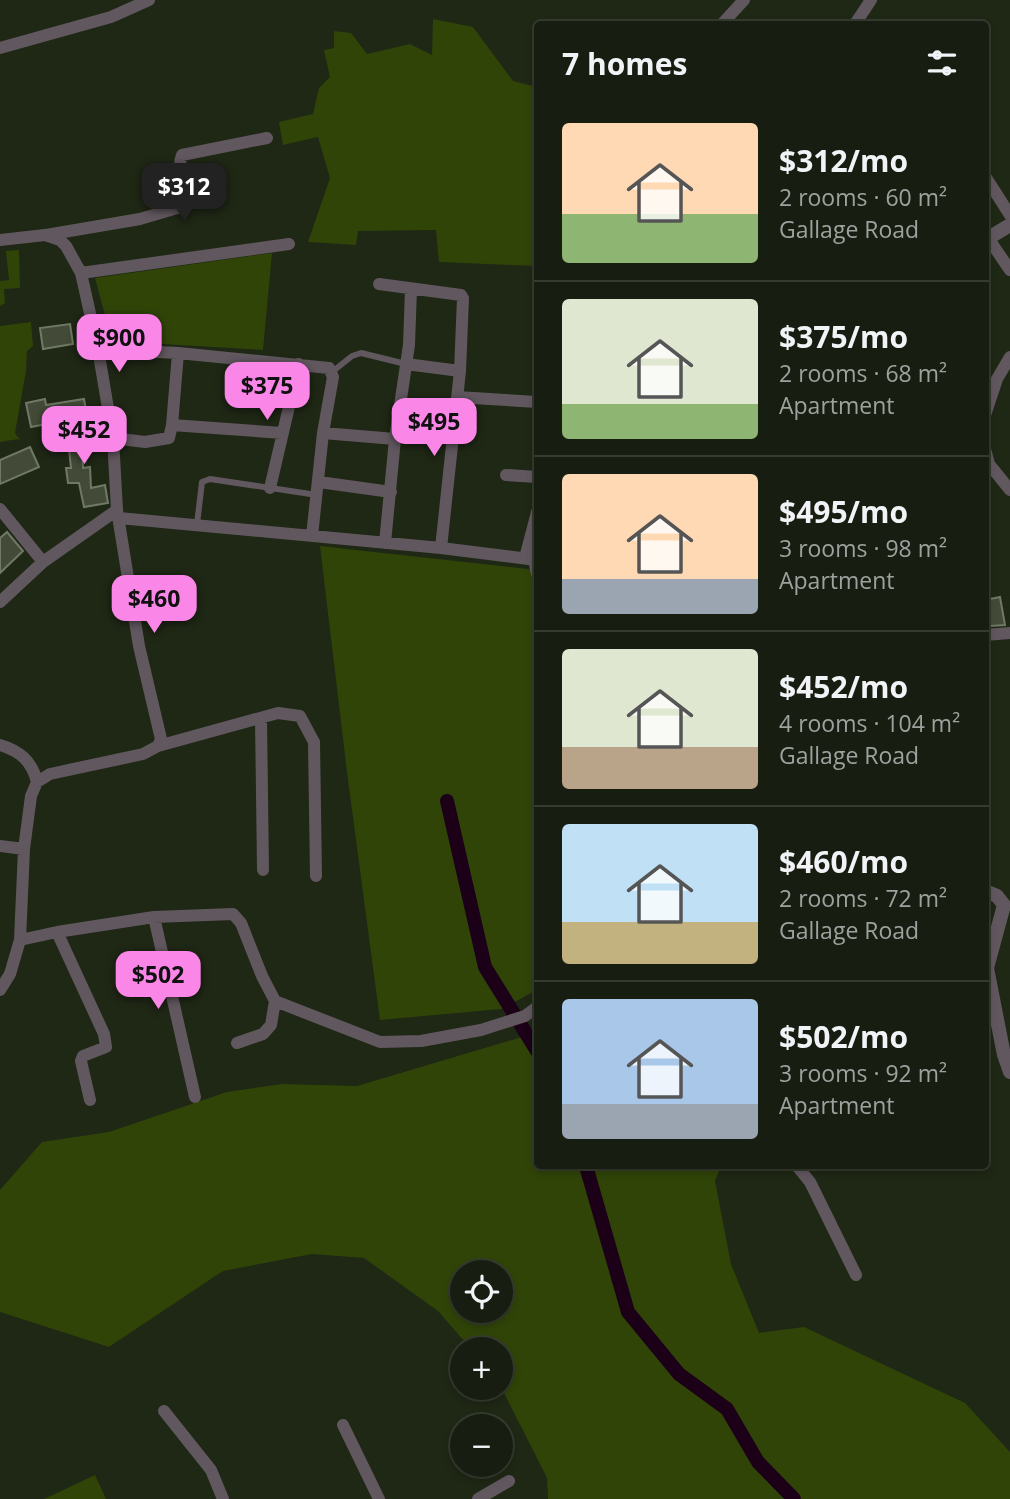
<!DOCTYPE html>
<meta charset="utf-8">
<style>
body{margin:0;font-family:"Open Sans",sans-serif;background:#242a1e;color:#f1f3f6;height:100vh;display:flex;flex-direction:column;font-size:26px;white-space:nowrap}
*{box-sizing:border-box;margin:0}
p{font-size:23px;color:#9ea29f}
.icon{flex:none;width:38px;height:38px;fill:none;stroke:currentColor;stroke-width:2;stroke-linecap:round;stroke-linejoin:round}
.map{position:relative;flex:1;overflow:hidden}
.panel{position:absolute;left:534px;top:21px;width:455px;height:1148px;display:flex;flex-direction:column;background:#171d10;border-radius:7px;box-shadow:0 4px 10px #0003,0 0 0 2px #363b30}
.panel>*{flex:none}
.buttons{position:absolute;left:450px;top:1260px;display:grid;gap:14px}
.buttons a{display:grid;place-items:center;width:63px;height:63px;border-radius:50%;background:#171d10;box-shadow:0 4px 10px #0003,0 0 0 2px #363b30;font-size:35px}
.price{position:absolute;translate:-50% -60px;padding:0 16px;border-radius:14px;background:#fa87e8;color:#111;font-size:23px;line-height:46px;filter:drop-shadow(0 2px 4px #0008)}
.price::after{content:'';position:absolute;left:50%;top:42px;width:21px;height:16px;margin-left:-10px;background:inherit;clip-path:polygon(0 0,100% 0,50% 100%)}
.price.current{background:#222;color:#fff}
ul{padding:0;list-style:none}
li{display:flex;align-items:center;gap:21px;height:175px;padding:0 28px}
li+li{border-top:2px solid #363b30}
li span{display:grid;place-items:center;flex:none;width:196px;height:140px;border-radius:7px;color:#555}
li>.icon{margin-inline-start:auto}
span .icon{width:84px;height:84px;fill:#fffc;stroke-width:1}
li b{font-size:30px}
h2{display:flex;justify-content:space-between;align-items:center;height:84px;padding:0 28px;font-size:30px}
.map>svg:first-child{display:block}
</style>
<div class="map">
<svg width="1010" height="1499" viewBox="0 0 1010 1499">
<rect width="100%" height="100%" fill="#1f2715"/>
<!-- green -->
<path fill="#304408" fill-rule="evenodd" d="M433 19 473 27 513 81 537 87V266L439 262 436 230 358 231 356 245 308 242 330 178 318 137 283 145 279 122 313 114 319 88 330 77 324 50 334 48V31L351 33 367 54 410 44 432 55Z
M19 250 20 288 4 289 5 303 0 306V281L9 280 6 251Z
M272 253 263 350 112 341 95 278Z
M31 322 33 346 27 351 26 371 15 433 21 441 18 439 0 442V326Z
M320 546 537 570V990L501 1009 380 1020 347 772Z
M537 1024V1166H721L715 1181 731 1264 759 1333 804 1327 965 1403 1010 1452V1499H548L547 1478 501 1387 500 1349H471L438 1311 364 1258 312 1254 223 1271 109 1347 0 1312V1190L42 1142 109 1132 227 1092 282 1084 357 1086 522 1037ZM462 1272H500V1311H462Z
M95 1475 106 1499H44Z"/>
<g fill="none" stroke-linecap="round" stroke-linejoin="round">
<!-- canal -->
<path stroke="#1b0017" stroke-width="14" d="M447 801 485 967 537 1051
M586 1166 628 1312 679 1374 727 1409 758 1462 794 1499"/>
</g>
<!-- building -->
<path fill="#434b38" stroke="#707965" stroke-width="2" d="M70 324 73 344 43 349 40 328Z
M45 399 46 405 84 399 87 416 31 427 26 403Z
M88 422 91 437H97L98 447 82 449 83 468 90 467 91 488 105 485 108 503 84 507 79 483H68L66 468H71L67 431Z
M30 447 39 467 0 484V460Z
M7 532 23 551 0 573V538Z
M1000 597 1005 625 990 626 989 623H985V600Z"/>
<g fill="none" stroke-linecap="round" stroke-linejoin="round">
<!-- service -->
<path stroke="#61585f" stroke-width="6" d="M332 372 352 356 361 353 406 364
M197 524 202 482 210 479 317 495"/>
<!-- minor -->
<path stroke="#61585f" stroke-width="12" d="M722 24 744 0
M855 24 871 0
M0 48 111 17 149 0
M985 176 1010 215
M46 235 140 219 184 206C190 189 175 172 182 155L267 138
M988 238 1010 270
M0 240 45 235 60 240 66 246 81 273 98 349 113 438 117 510 139 646 161 739 158 746
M81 273 289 244
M379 284 461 295 463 298 460 371 441 548
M98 349 178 353 329 368 333 377 323 433 312 536
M406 364 460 371
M457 397 537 402
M985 415 997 379 1010 357
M172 425 282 433
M323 433 395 439
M113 438 145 442 169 438 172 425 178 353
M985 449 989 464 1010 490
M506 475 537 477
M319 482 391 492
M270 488 299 364
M0 509 43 562
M119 518 441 548 537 560
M385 543 395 439 409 345 411 289
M525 558 537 512
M534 560 537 574
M0 602 43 562 117 510
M985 635 1010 633
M261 718 263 870
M0 745C20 751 32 761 37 782
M0 846 24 849
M154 917 195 1097
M57 932 104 1034 106 1047 83 1056 81 1061 90 1100
M20 940 57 932 154 917 233 914 241 923 262 976 275 1001 271 1025 263 1034 237 1043
M0 990 10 974 20 940 24 849 31 796 37 782 50 774 143 754 158 746 278 713 300 716 314 742 316 876
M275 1001 380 1042 421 1041 481 1030 525 1016 537 1007
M797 1166 810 1182 856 1275
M164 1411 211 1470 223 1499
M343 1425 379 1499
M478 1499 509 1481"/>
<!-- tertiary -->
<path stroke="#61585f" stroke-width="14" d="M985 240 1010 225
M985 891 997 896 1004 905 987 968 1004 1055 1010 1072"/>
</g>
</svg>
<div class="buttons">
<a><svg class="icon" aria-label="locate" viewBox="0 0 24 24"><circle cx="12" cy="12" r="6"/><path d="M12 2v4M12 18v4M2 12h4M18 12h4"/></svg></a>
<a>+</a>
<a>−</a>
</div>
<b class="price current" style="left:184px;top:223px">$312</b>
<b class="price" style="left:119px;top:374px">$900</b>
<b class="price" style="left:267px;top:422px">$375</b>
<b class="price" style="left:434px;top:458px">$495</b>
<b class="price" style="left:84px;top:466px">$452</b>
<b class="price" style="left:154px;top:635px">$460</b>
<b class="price" style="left:158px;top:1011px">$502</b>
<section class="panel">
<h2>7 homes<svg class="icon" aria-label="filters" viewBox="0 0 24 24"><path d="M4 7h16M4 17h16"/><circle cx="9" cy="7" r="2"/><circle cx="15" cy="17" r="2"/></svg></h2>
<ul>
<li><span style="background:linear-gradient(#ffd9b3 65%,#8fb573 0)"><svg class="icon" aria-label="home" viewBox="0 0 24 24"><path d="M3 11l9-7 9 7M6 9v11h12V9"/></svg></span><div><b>$312/mo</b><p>2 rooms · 60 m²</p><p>Gallage Road</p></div></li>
<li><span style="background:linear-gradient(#dfe7d0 75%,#8fb573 0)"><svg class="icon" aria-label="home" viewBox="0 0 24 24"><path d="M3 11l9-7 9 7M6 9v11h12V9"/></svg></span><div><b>$375/mo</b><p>2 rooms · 68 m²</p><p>Apartment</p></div></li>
<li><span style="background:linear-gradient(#ffd9b3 75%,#9aa5b1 0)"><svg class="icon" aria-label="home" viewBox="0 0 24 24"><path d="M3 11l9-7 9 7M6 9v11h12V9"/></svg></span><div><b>$495/mo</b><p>3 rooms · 98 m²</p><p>Apartment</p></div></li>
<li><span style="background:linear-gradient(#dfe7d0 70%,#b9a48a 0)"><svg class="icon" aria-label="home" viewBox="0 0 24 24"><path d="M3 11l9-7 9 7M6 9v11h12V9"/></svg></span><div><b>$452/mo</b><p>4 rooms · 104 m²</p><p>Gallage Road</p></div></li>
<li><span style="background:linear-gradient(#bfe0f5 70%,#c2b280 0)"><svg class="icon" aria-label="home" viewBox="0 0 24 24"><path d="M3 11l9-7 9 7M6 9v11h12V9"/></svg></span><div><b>$460/mo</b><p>2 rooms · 72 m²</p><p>Gallage Road</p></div></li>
<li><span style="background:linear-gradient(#a9c7e8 75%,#9aa5b1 0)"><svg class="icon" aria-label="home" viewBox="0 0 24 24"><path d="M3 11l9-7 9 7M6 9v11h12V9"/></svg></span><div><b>$502/mo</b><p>3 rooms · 92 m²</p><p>Apartment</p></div></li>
</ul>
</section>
</div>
